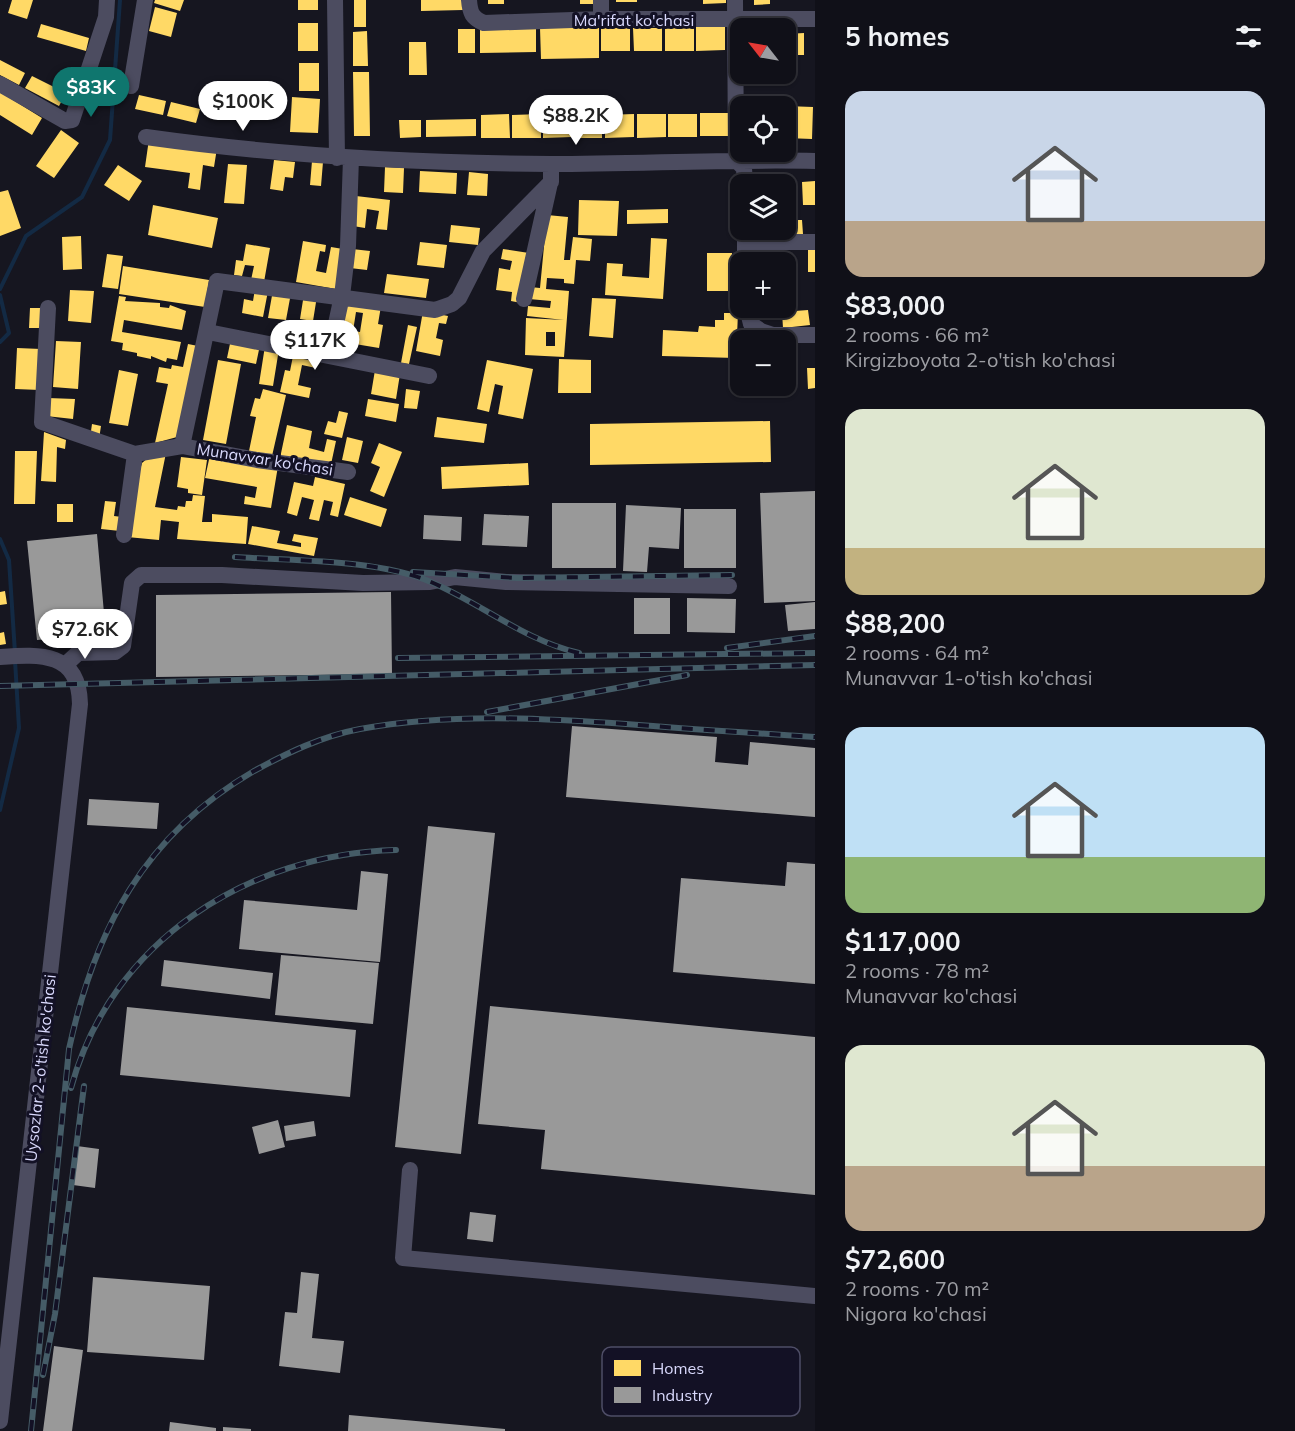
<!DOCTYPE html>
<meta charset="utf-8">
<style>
body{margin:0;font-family:Mulish,sans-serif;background:#1e1e25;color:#f1f3f6;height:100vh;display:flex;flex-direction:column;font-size:22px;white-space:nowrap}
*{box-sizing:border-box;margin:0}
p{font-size:20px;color:#9c9da2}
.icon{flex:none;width:33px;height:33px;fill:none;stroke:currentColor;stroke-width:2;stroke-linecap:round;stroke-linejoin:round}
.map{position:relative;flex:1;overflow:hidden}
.panel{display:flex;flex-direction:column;background:#101018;width:480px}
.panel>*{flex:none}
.needle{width:39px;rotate:301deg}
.fabs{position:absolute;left:730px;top:18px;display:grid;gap:12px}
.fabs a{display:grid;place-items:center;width:66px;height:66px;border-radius:12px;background:#101018;box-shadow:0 2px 4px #0004,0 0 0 2px #303037;font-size:30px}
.price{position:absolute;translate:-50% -51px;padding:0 14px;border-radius:21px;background:#fff;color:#222;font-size:20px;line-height:39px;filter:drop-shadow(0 2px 3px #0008)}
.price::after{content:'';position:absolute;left:50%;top:36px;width:18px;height:14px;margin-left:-9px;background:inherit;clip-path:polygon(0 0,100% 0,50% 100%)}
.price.on{background:#0f766e;color:#fff}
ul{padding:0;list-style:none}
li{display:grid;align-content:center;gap:12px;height:318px;padding:0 30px}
li span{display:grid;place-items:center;height:186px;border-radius:18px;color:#555}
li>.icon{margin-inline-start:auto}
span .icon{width:108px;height:108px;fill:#fffc;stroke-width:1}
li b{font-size:26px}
h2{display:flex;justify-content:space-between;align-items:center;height:72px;padding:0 30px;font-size:26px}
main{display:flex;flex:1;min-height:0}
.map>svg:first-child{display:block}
</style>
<main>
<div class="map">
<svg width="815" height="1431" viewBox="0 0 815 1431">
<rect width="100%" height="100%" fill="#161620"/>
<!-- homes -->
<path fill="#ffd966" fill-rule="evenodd" d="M12 0H33L27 19 8 13Z
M155 0H184L180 11 154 3Z
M298 0H318V10H298Z
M354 0H366V27H354Z
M421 0H463V10L421 11Z
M488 0H504V4H488Z
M580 0H597V4H580Z
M616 0H637V2H616Z
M703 0H726V3L703 4Z
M754 0H770V4L754 5Z
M155 7 177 13 171 37 149 31Z
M298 23H318V51H298Z
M41 24 89 38 86 51 37 37Z
M694 27V51H665V28Z
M696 27H725V50L696 51Z
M536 28V52L480 53V29Z
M540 28H599V58L541 59Z
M601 28H630V51H601Z
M633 28H662V51H634Z
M458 29H475V53H458Z
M367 31 368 66H353V32Z
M804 33V55H786V34Z
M409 42H426L427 75H409Z
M0 60 25 73 19 85 0 75Z
M299 63H319V91H299Z
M353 72H369L370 136H354Z
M32 76 66 93 59 106 25 88Z
M0 92 42 118 32 135 0 115Z
M139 95 166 101 163 115 135 109Z
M292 97 320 99 318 133 290 132Z
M171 102 200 109 196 123 167 116Z
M786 106 813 107 812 139 786 138Z
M700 113H728V136H700Z
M509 114 510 138H481V115Z
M541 114V138H512V115Z
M572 114V137L543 138V115Z
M602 114V138H573V115Z
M634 114V137L605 138V115Z
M637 114H666V137L637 138Z
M668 114H697V137H668Z
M476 119V136L426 137V120Z
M399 120H421V137L400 138Z
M61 130 79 143 54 178 36 166Z
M149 139 217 148 214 167 203 165 200 190 188 188 190 173 145 167Z
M274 160 295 162 293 178 285 177 283 191 270 189Z
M312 161 323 162 321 186 310 185Z
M228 164 247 165 244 204 224 203Z
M118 165 142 181 129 201 104 185Z
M385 167 404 168 403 193 384 192Z
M420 171 457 173 456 194 419 192Z
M469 172 488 174 487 196 467 195Z
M815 181V205H803L802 182Z
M8 190 21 228 0 236V192Z
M356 196 390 200 387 230 376 229 379 211 367 209 365 228 353 226Z
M579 200 619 201 617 236 578 235Z
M153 205 218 218 212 248 148 235Z
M668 209V223L627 224V210Z
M547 215 568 217 564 260H570L573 237 592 239 590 261 576 260 574 284 564 283V279L547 278 546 289 569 291 564 357 525 355 526 318 564 320 527 316 528 306 550 308 551 301 529 299 530 287 540 288ZM546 332H555V346H546Z
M786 220H802L803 234H786Z
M451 225 480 228 478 245 449 242Z
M759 230H774V231L759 232Z
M81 236 82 269 63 270 62 237Z
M651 238 667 239 663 299 605 295 607 263 623 264 622 276 649 278Z
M303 241 326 245 325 252 320 251 316 271 326 273 331 247 343 249 336 289 296 282Z
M420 242 447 245 444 268 417 265Z
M246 244 270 248 264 282 251 280 254 266 245 265 242 276 234 275 236 260 243 261Z
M808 247H815V272H808Z
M352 249 370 251 367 270 350 268Z
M503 249 529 253 521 303 511 301 512 292 496 290 499 268 510 270 512 261 501 259Z
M707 253H732V291H707Z
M107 254 123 256 118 289 102 287Z
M123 266 209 280 205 307 119 294Z
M786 268H791L792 293H786Z
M387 274 429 279 426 298 384 293Z
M255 289 268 291 263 317 242 313 244 299 253 301Z
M70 290 94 291 91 323 68 321Z
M273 290 291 293 286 320 268 318Z
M304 294 317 296 313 321 300 319Z
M119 296 126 297 125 301 160 303V307L169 308 170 305 186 311 182 330 124 320 122 332 181 342 177 360 167 358 166 362 151 356V359L137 356V353L122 350 123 343 111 341Z
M592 298 616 299 613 338 589 336Z
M344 300 381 306 378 324 383 325 379 348 337 341ZM356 312 363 313 360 332 353 331Z
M30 308H42L41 328H29Z
M808 310 810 325 783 328 782 312Z
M423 311 448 316 446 324 439 323 436 338 443 340 440 356 416 351Z
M724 313H738L736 358 662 356 663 330 698 332 699 326 715 327V320H724Z
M300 322 327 326 326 338 310 335 308 349 296 347Z
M408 325 417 327 409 364 401 363Z
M231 339 260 345 256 364 227 358Z
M56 341 81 342 78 389 53 387Z
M188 344 198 346 177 437 155 443 168 384 156 382 159 367 171 369 172 365 183 367Z
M265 346 279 349 273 386 259 384Z
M17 348 41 349 40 390 15 389Z
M294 351 319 356 316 368 302 365 298 385 311 388 309 398 280 392 285 370 290 371Z
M559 359 591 360V393H558Z
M218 360 241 364 226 444 203 440Z
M487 360 533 369 523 419 498 414 503 386 495 384 489 412 477 409Z
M807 368H815V388L808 389Z
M119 370 138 374 128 426 109 423Z
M375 370 400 374 396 399 371 394Z
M263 389 286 395 272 456 249 451 256 417 250 416 255 398 260 399Z
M406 389 420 391 417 409 404 408Z
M48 398 75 399 73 419 46 416Z
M368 399 399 404 396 422 365 416Z
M339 411 348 413 342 438 324 434 328 421 336 423Z
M437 417 487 424 484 443 434 437Z
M770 421 771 462 590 465V424Z
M92 424 101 426 99 439 90 438Z
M287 425 312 431 309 448 324 452 327 439 336 441 330 469 280 458Z
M44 432 66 440 65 449 57 447 56 482 41 481Z
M347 437 363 441 358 463 342 460Z
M379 443 402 452 384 497 370 491 380 467 371 463Z
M15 451H37L35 504H14Z
M166 453 155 507 177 510 178 506 185 507 186 501H192L193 495 205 496 202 522H212V514L248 517 246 544 177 539 179 522 161 520 159 540 127 537 130 506 142 463 149 457Z
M210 455 278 466 271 508 244 504 245 496 255 498 257 487 205 478Z
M181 457 207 460 202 495 188 493V489L177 487Z
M528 463 529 485 442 489 441 467Z
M315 477 345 484 338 517 330 515 333 502 324 500 319 521 309 519 314 500 302 497 297 516 287 513 294 482 313 486Z
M350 497 387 509 381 527 344 515Z
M105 501 116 502 114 516 122 517 120 531 101 529Z
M57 504H73V522H57Z
M252 526 280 531 277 543 301 547V543L292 541 294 534 318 538 314 556 248 544Z
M5 591 7 604 0 605V592Z
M4 632 6 644 0 645V633Z"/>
<!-- industry -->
<path fill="#999" d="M815 491V601L764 603 760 493Z
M552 503H616V568H552Z
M626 505 681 508 679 549 649 547 647 572 623 571Z
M684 509H736V568H684Z
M484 514 529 516 527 547 482 545Z
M424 515 462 517 461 541 423 539Z
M97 534 104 613 92 614 94 635 37 640 27 541Z
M391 592 392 674 156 677V595Z
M634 598H670V634H634Z
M687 598 736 599 735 633 687 632Z
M815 602V629L788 631 785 605Z
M572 726 717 737 715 762 748 765 750 742 815 748V817L566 797Z
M89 799 159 803 157 829 87 825Z
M428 826 495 833 461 1154 395 1147Z
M787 862 815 864V984L673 972 681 878 785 886Z
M361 871 388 874 380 962 239 949 244 900 357 910Z
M281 955 379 963 373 1024 275 1015Z
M164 960 273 973 270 999 161 986Z
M490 1006 815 1037V1195L541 1169 545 1130 478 1124Z
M127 1007 356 1030 350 1097 120 1075Z
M278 1120 285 1147 259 1154 252 1127Z
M314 1121 316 1136 286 1141 284 1126Z
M77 1146 99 1149 95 1188 73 1185Z
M470 1212 496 1215 493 1242 467 1239Z
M301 1272 319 1274 312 1338 344 1341 340 1373 279 1366 285 1312 297 1313Z
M93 1277 210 1286 204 1360 87 1352Z
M54 1346 83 1350 72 1431H43Z
M349 1415 505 1429V1431H348Z
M170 1422 216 1428V1431H169Z
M223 1427 251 1429V1431H223Z"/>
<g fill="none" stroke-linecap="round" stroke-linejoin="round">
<!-- stream -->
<path stroke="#132a44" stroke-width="4" d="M0 289 26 236 82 197 110 140 120 0
M0 295 9 333 0 342
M0 539 9 560 15 653
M0 810 19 728 15 660"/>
<!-- minor -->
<path stroke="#4c4c60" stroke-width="16" d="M335 0 337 158
M469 0C470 13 472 18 484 23L601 19H815
M601 0V19
M735 0 736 160 744 168 745 184
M0 84 65 121 72 120 106 17 107 0
M131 86 145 0
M146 137C281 156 415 163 551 164 639 164 727 159 815 161
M745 230V262
M745 242H815
M524 299 550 183
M48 308 42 422 135 454 182 446 257 460 348 472
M747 308 751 324 761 331 773 335H815
M208 332 429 376
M329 356 342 296 348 246 351 158
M182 446 217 281 435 310 452 304 459 298 483 251 551 182V164
M124 535 135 454
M0 657C41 654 79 652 80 704L0 1421
M65 665 78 653 115 652 123 646 132 583 141 575H222L363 583 430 582 455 577 506 582 729 586
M410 1170 403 1258 815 1296"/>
<defs>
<path id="rail" d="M235 557C294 561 377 559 431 582 482 604 524 640 579 653
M413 572 517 578 732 575
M727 648 815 636
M398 658 815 653
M0 686 815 665
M487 712 687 675
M71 1088C111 941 248 854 396 850
M43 1375 55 1314 84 1086
M31 1431 69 1049C95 929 144 835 254 771 287 753 322 736 360 729 448 713 538 718 626 724 689 729 752 733 815 737"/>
</defs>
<!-- rail casing -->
<use href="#rail" stroke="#455c67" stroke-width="6"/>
<!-- rail -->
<use href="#rail" stroke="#131125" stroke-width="4" stroke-dasharray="11" stroke-linecap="butt"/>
</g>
<g text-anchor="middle" stroke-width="6" stroke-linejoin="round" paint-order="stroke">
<!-- street labels -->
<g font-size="16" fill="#d9d9fc" stroke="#131125">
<text x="634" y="26">Ma'rifat ko'chasi</text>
<text transform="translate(265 459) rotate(9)" y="6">Munavvar ko'chasi</text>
<text transform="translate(40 1068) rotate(-84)" y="6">Uysozlar 2-o'tish ko'chasi</text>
</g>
</g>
<!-- legend -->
<rect x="602" y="1347" width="198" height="69" rx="9" fill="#131125" stroke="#4e4d66" stroke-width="1.5"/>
<rect x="614" y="1360" width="27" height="16" fill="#ffd966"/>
<rect x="614" y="1387" width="27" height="16" fill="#999"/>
<g font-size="16" fill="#d9d9fc">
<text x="652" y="1374">Homes</text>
<text x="652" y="1401">Industry</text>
</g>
</svg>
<div class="fabs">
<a><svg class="needle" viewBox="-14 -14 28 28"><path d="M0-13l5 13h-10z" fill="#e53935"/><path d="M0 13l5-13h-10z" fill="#9c9da2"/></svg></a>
<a><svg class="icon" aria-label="locate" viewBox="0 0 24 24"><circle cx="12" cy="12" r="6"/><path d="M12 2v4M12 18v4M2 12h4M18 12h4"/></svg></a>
<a><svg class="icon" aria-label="layers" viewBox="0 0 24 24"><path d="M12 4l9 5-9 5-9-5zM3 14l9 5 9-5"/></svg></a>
<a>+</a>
<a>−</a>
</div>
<b class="price on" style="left:91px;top:118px">$83K</b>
<b class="price" style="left:243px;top:132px">$100K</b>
<b class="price" style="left:576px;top:146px">$88.2K</b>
<b class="price" style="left:315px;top:371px">$117K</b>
<b class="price" style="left:85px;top:660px">$72.6K</b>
</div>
<section class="panel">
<h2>5 homes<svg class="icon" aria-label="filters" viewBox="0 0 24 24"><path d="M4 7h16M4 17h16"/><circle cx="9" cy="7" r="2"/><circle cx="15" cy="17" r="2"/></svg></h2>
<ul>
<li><span style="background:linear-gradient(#c9d6e8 70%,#b9a48a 0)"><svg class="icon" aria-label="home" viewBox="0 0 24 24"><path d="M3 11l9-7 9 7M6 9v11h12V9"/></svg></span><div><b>$83,000</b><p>2 rooms · 66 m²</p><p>Kirgizboyota 2-o'tish ko'chasi</p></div></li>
<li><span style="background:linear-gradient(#dfe7d0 75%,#c2b280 0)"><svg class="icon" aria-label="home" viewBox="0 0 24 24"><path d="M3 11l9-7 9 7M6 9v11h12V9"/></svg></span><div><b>$88,200</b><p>2 rooms · 64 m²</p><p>Munavvar 1-o'tish ko'chasi</p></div></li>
<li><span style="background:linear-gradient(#bfe0f5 70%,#8fb573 0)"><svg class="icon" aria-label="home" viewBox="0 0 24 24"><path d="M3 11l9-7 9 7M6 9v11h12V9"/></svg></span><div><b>$117,000</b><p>2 rooms · 78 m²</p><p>Munavvar ko'chasi</p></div></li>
<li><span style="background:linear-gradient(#dfe7d0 65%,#b9a48a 0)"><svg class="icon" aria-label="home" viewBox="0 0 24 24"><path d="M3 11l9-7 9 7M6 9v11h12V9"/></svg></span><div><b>$72,600</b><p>2 rooms · 70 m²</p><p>Nigora ko'chasi</p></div></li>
</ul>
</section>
</main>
